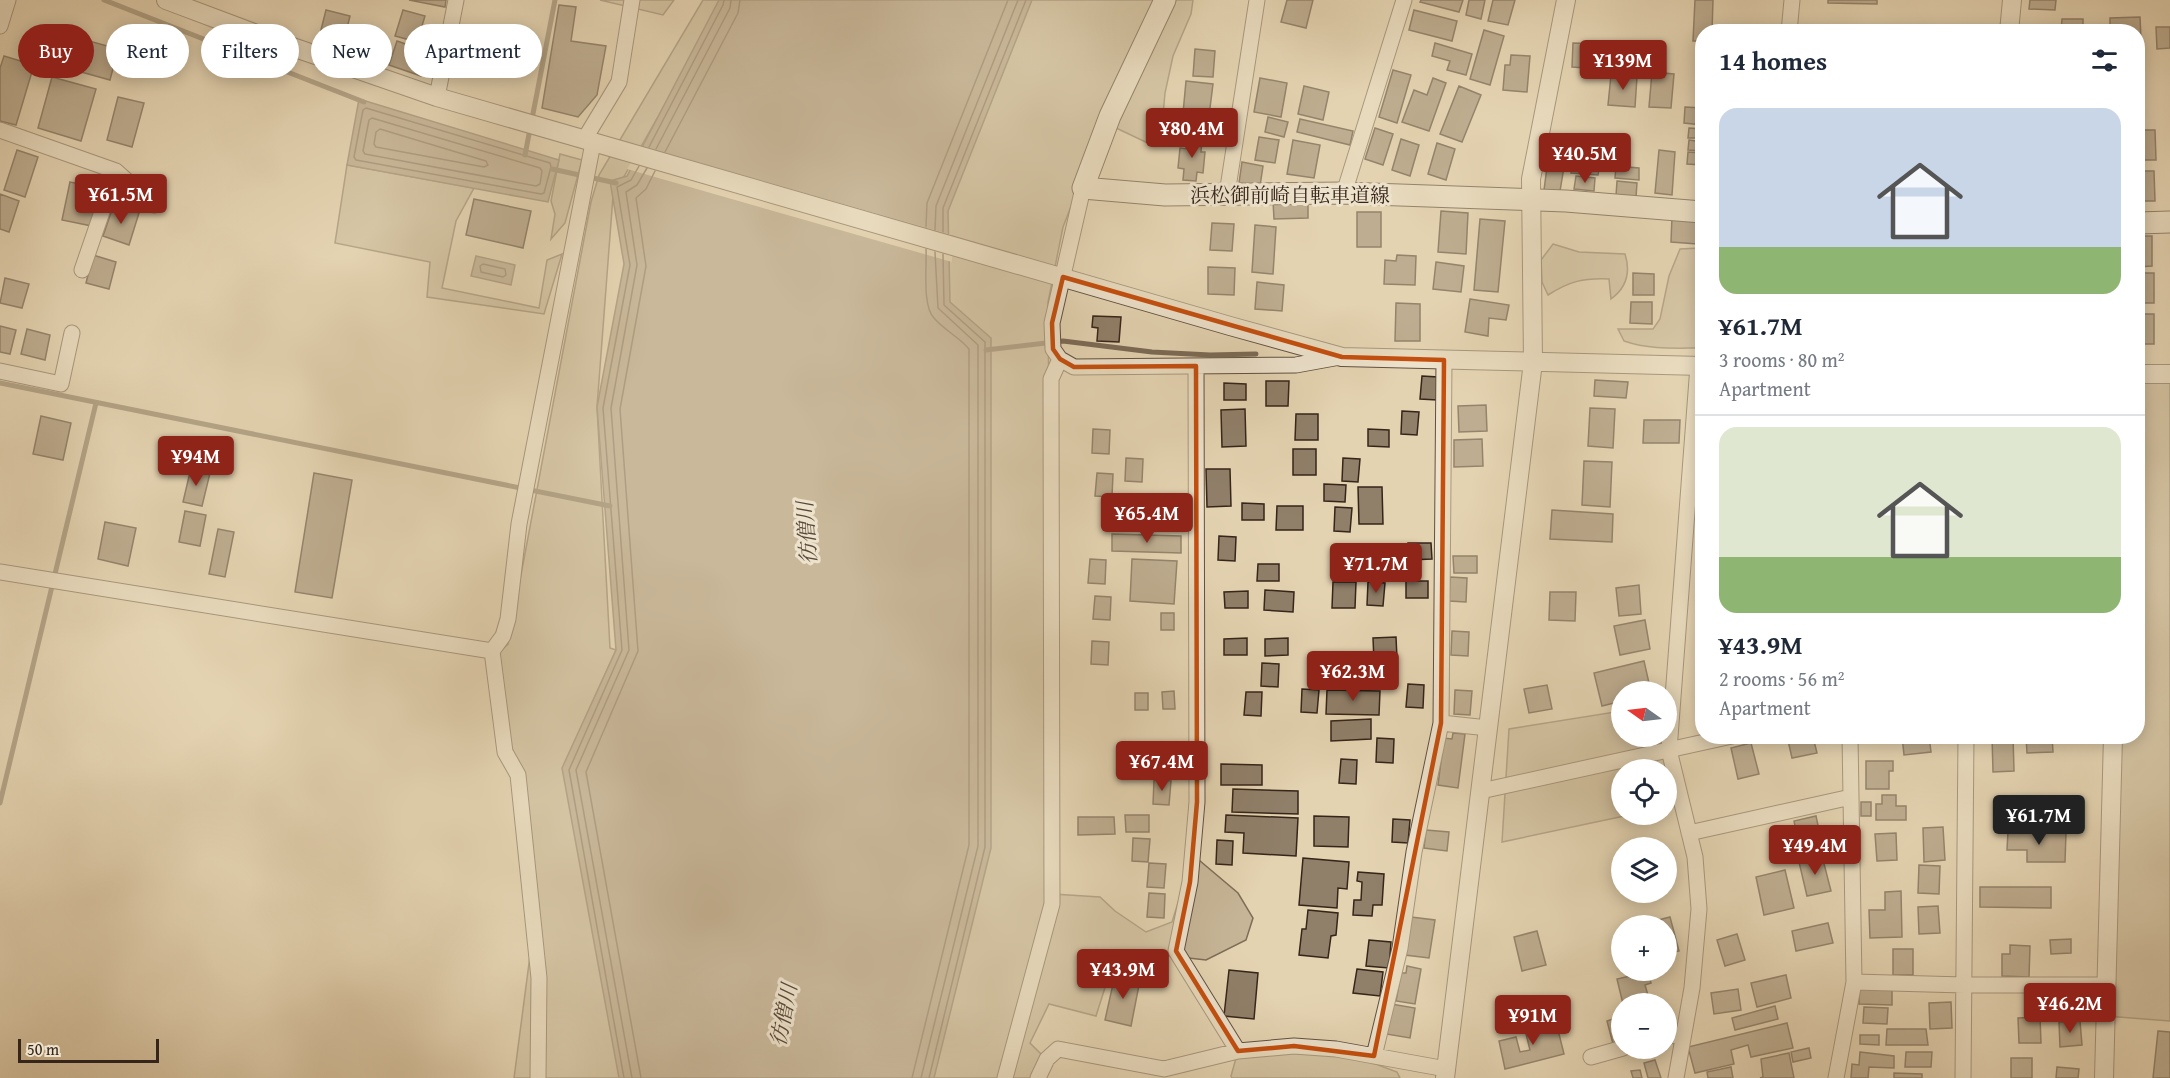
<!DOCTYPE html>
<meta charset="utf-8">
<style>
body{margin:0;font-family:"Gentium Book Plus","Noto Serif JP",serif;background:#f2f2f3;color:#1f2937;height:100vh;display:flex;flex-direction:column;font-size:22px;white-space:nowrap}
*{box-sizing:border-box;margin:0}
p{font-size:20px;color:#747a83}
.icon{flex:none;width:33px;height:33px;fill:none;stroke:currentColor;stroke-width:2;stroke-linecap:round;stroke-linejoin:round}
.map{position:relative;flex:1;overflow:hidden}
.side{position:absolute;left:1695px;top:24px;width:450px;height:720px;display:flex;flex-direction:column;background:#fff;border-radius:24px;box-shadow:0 3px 15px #0003}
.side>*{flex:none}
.top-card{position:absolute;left:18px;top:24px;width:570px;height:54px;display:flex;gap:12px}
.needle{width:39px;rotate:284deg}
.buttons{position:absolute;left:1611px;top:681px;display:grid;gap:12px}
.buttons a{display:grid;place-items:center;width:66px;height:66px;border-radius:50%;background:#fff;box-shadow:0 3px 15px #0003;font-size:30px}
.scale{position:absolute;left:18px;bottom:15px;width:141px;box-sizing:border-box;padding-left:6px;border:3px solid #36251a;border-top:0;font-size:16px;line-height:21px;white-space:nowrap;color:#36251a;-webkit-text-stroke:4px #ede2cc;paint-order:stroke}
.price{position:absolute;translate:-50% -51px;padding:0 14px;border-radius:6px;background:#8f2418;color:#fff;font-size:20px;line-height:39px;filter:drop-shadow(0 2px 3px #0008)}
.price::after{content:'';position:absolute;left:50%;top:36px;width:18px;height:14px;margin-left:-9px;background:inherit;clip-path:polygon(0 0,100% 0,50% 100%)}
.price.current{background:#222;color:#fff}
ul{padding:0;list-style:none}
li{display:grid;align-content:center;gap:12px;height:318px;padding:0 24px}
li+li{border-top:2px solid #e0e1e3}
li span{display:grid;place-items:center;height:186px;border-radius:18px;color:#555}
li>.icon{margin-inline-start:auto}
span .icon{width:108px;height:108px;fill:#fffc;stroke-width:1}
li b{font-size:26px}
h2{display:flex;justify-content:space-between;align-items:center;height:72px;padding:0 24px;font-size:26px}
.chip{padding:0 21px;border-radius:27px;background:#fff;box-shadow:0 3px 15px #0003;font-size:21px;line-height:54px}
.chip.current{background:#8f2418;color:#fff}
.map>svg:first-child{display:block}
</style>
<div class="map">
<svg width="2170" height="1078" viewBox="0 0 2170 1078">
<rect width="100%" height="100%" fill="#e4d3b1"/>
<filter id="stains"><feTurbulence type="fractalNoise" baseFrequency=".00333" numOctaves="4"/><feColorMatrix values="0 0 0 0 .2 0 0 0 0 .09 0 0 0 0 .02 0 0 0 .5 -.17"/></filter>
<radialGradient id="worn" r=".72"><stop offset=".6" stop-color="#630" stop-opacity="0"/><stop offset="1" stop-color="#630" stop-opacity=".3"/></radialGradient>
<!-- green -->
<path fill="#c6b597" stroke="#7e6d58" stroke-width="1.5" d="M600 0H674L663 15Z
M703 0H734L667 101 613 196 597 407 610 648 616 650 568 756 621 1078H514L534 925 519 768 511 745 495 656 508 644 591 202 599 175Z
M1022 0H1193L1191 14 1173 56 1165 93 1162 127 1154 146 1114 127 1082 178 1063 227 1048 302 1053 894 1100 897 1115 911 1146 932 1172 922 1193 855 1238 893 1253 918 1246 940 1206 960 1153 954 1115 956 1096 1016 1049 1004 1030 1043 1041 1054 1035 1078H927L940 311 948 210Z
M560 154 582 160 565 223 551 239 555 214 551 201Z
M347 165 474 188 456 221 442 288 539 308 547 260 562 254 544 314 427 297 430 262 335 243Z
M1553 244 1579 252 1625 254C1631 273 1626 288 1611 299L1609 279C1583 278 1570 281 1548 295L1542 282 1541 260Z
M1700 248 1702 249V348C1676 348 1650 350 1624 341L1618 329H1653L1660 319 1669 276 1680 249Z
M2138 374 2170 375V1021L2106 1016 2119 737 2138 736Z
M1673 703 1674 805 1667 806 1666 770H1622V814L1629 815 1502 842 1509 729 1621 711 1622 736H1666Z
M1336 1049 1397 1072 1400 1078H1232L1231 1076 1238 1051Z"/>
<!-- water -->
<path fill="#a9987e" stroke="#7b6a56" stroke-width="1.5" d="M719 0H1032L948 211 950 302 991 338V848L934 1078H619L562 768 616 650 597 407 624 264 610 181 627 176Z
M359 99 559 160 548 202 347 165Z
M476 256 515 265 511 285 471 276Z"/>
<!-- pier -->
<path fill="#e4d3b1" d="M640 146 952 235V262L627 169Z"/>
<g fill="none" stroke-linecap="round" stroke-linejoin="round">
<!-- shore -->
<path stroke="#705e4c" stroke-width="1.5" d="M366 108 550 163 551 167 544 193 541 194 356 160 354 157 363 110Z
M372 118 540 168 542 171 540 184 536 186 365 154 363 151 369 120Z
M380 129 486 161 488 165 484 167 376 147 374 144 376 132Z
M649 147 723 5 724 0
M656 149 730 8 731 0
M665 152 738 13 740 0
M926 227 927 203 1008 0
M935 230 936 206 1018 0
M943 232V208L1026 0
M483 264 505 269 506 275 503 277 481 272 480 266Z
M624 1078 569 770 622 650 603 408 630 265 617 187 631 180 639 166
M632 1078 576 770 629 650 611 408 637 265 626 192 637 185 647 168
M641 1078 586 772 638 651 620 409 646 266 636 198 646 189 655 171
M912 1078 969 845V349C959 337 944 330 934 318 922 306 927 266 926 249
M921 1078 978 846V345L938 308 935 252
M929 1078 985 847V342L944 305 943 254"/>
<!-- stream -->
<path stroke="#7b6a56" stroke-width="5" d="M104 0 364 102
M525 155 555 0
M552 169 616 183
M986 350 1063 341 1152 352 1210 355 1256 354
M0 383 610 506
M0 803 96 403"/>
</g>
<!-- building -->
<path fill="#907f69" stroke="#36251a" stroke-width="1.5" d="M409 0H446L445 7Z
M1287 0H1313L1306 28 1281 22Z
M1421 0H1463L1459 12 1420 2Z
M1469 0H1485L1481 19 1466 15Z
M1493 0H1515L1508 25 1488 21Z
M1695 0H1713L1712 32H1702V41H1693Z
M1828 0H1877V4L1828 3Z
M2030 0H2056L2055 10 2029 9Z
M559 5 576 7 571 41 606 46 597 95 578 117 542 108Z
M326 10 350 16 343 44 319 38Z
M403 10 425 16 417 42 395 36Z
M1414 10 1457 21 1452 41 1409 30Z
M2140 17 2141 39H2138V32H2110V18Z
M2062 19H2083V32H2061Z
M55 25 72 30 71 36 118 49 110 80 45 62Z
M2156 27H2170V48L2157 49Z
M1484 30 1504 36 1490 85 1470 79Z
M397 41 429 52 421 76 389 65Z
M1435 43 1472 54 1466 75 1447 70 1450 61 1432 56Z
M1573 43 1602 44 1601 69 1572 67Z
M1615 44 1636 45 1635 70 1614 69Z
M1195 49 1215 51 1213 77 1193 76Z
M1511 55 1530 56 1527 92 1503 90 1505 65H1510Z
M4 56 34 65 16 125 0 121V68Z
M1393 70 1411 75 1397 123 1379 117Z
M1652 72 1674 74 1671 108 1649 107Z
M1611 75 1637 77 1635 107 1608 105Z
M52 77 96 89 81 141 38 128Z
M1260 78 1287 83 1281 117 1254 112Z
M1433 78 1446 83 1429 131 1402 122 1414 90 1427 95Z
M1186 81 1213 84 1209 116 1183 113Z
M1304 86 1329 92 1323 120 1298 114Z
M1459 86 1481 95 1462 142 1440 134Z
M118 97 144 103 132 147 107 140Z
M1685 107 1702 108V125L1684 123Z
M1268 117 1288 122 1284 137 1265 132Z
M1185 119 1221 124 1219 137 1183 132Z
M1300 119 1353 131 1350 145 1297 132Z
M1375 128 1393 134 1383 165 1365 159Z
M1689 128 1702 129V138H1688Z
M2138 130H2155L2156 160H2138Z
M1189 137 1202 138 1201 152H1205L1203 173 1197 172 1196 181 1183 180 1184 169 1178 168 1180 148 1188 149Z
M1259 137 1279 140 1275 163 1255 160Z
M1401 139 1419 145 1410 176 1392 170Z
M1293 140 1320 145 1314 178 1287 174Z
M1689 140 1702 142V151L1688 150Z
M1437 143 1455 149 1446 180 1428 174Z
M17 150 38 157 25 197 4 190Z
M1659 150 1675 152 1672 195 1655 193Z
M1549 152 1566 155 1560 191 1544 190Z
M1688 152 1702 153V165L1687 164Z
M1575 153 1601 155 1598 175 1571 173Z
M1242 162 1263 166 1260 186 1239 183Z
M1616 166 1639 168V180L1615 178Z
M2138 171H2154L2155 201H2138Z
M1698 172H1702V206H1696Z
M1576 176 1595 178 1594 191 1574 189Z
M1617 181 1637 183 1636 197 1616 196Z
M70 182 100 188 92 226 62 220Z
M0 194 19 201 9 232 0 229Z
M474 199 531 211 523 248 466 235Z
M1273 201H1308V218L1274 219Z
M114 204 139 213 129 245 103 236Z
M1441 211 1468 213 1466 254 1438 252Z
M1357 212H1381V247H1357Z
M1672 216 1702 218V231H1698L1697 244 1671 242Z
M1480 219 1505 221 1498 292 1474 290Z
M1212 223 1234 224 1232 251 1210 250Z
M1255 225 1276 227 1273 274 1252 272Z
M2138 236H2152V266L2138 267Z
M93 255 116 262 109 289 86 283Z
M1397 255 1416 256 1415 285 1384 284 1385 260 1396 261Z
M1436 262 1464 266 1461 292 1433 289Z
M1208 267 1235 268 1234 295 1208 294Z
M1633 273 1654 274V295H1633Z
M2138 273H2154V303H2138Z
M5 278 29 284 22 308 0 303Z
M1257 282 1284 285 1282 311 1255 309Z
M1470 299 1509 305 1506 320 1489 318 1488 336 1465 332Z
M1631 302H1652V324L1630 323Z
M1396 303 1420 304V341H1395Z
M2138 314H2154V344H2138Z
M1093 316 1121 317 1119 342 1097 341 1098 328 1092 327Z
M0 326 16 330 10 354 0 352Z
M27 329 50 335 45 360 21 354Z
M1422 376 1438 377 1437 400 1420 399Z
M1595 380 1628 382 1626 398 1594 396Z
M1266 381H1289L1288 406H1266Z
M1224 383 1246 384V400H1224Z
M1486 405 1487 431 1459 432 1458 406Z
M1590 408 1615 409 1613 448 1588 446Z
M1245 409 1246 446 1222 447 1221 410Z
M1402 411 1419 412 1417 435 1401 434Z
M1296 414H1318V440H1295Z
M41 416 71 423 63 460 33 454Z
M1644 420H1680L1679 443H1643Z
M1093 429 1110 430 1109 454 1092 453Z
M1368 429 1389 430V447L1368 446Z
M1482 439 1483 466 1454 467V440Z
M1293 449H1316V475H1293Z
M1126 458 1143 459 1142 482 1125 481Z
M1343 458 1360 459 1358 482 1342 481Z
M1584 461 1612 462 1610 507 1582 505Z
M191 468 210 473 202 506 183 502Z
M1206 469H1230L1231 506 1207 507Z
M314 473 352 480 332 598 295 592Z
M1097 473 1113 474 1112 497 1095 496Z
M1324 484 1346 485 1345 502 1324 501Z
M1358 487H1382L1383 524H1359Z
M1242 503 1264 504V520H1242Z
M1130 506 1153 507 1152 524 1129 523Z
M1277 506H1303V530H1276Z
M1335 507 1352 508 1350 532 1334 531Z
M1552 510 1613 514 1612 542 1550 539Z
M185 511 206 515 200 546 179 542Z
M105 522 136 528 128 566 98 559Z
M218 529 234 532 225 577 209 574Z
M1112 534 1181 536V553L1112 551Z
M1219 536 1236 537 1235 561 1218 560Z
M1408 543H1431L1432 559 1408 560Z
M1453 556H1477V573H1454Z
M1090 559 1106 560 1105 584 1088 583Z
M1132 559 1177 561 1174 604 1130 601Z
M1258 564H1279V581H1257Z
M1450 577 1467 578 1466 602 1449 601Z
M1406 581H1428V598H1406Z
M1333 582H1356L1355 608H1332Z
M1368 582 1385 583 1383 606 1367 605Z
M1639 585 1641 614 1619 616 1616 588Z
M1265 590 1294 592 1293 612 1264 610Z
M1248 591V608H1225L1224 592Z
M1550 592H1576L1575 621 1549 620Z
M1095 596 1111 597 1110 620 1093 619Z
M1161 613H1174V630H1161Z
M1645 620 1650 649 1620 655 1614 626Z
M1452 631 1469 632 1468 656 1451 655Z
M1396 637 1397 659 1374 661 1373 638Z
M1247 638V655H1224V639Z
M1288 638V655L1265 656V639Z
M1092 641 1109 642 1108 665 1091 664Z
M1644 661 1651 692H1622V701L1602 706 1594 673Z
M1262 663 1279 664 1278 687 1261 686Z
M1408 684 1424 685 1423 708 1406 707Z
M1547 685 1552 709 1529 713 1524 689Z
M1302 689 1319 690 1317 713 1301 712Z
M1327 690 1380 691 1379 715 1326 714Z
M1455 690 1472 691 1470 715 1454 714Z
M1174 691 1175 709H1163L1162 692Z
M1246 692H1262L1261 716 1244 715Z
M1135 693H1148V710H1135Z
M1371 719V739L1331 741V721Z
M1453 733 1465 734 1458 788 1438 785 1444 738 1452 739Z
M1787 736H1809L1810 741H1814L1817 753 1792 758Z
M1861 736H1885V743H1861Z
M1902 736H1929L1931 752 1904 755Z
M1992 736H2013L2014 771 1993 772Z
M2026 736H2052L2053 752 2027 753Z
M1377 738 1394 739 1393 763 1376 762Z
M1751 743 1759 774 1738 779 1731 748Z
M1341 759 1357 760 1356 784 1339 783Z
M1866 761H1893V771H1889V789H1866Z
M1221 764 1262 765V785H1221Z
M1154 780 1171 781 1169 805 1153 804Z
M1233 789 1298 791V814L1232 812Z
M1882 795H1896V806H1906V820H1876V804H1882Z
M1861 802H1871V816H1861Z
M1125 815H1149V832H1126Z
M1226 815 1298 818 1296 856 1243 853 1244 833 1225 832Z
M1314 816 1349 817 1348 847 1314 846Z
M1816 816 1822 844 1800 849 1794 821Z
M1078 817H1114L1115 834 1078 835Z
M1393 819 1410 820 1408 843 1392 842Z
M1943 827 1945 860 1924 862 1923 828Z
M1426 830 1449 832 1447 851 1424 848Z
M2008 831 2066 833 2065 862H2027V850H2007Z
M1896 833 1897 860 1877 861 1875 834Z
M1133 838 1150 839 1148 862 1132 861Z
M1217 840 1233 841 1232 865 1216 864Z
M1822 856 1831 891 1807 896 1799 862Z
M1303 858 1349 862 1347 889 1338 888 1337 908 1299 905Z
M1149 863 1166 864 1164 888 1147 887Z
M1919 865 1940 866 1939 894 1918 893Z
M1785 870 1794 908 1764 915 1756 877Z
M1358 872 1384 874 1382 905H1373L1372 916 1353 915 1354 900H1361L1362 882 1357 881Z
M1980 887H2051V908L1980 907Z
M1901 891 1902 937 1870 938 1869 910H1885V892Z
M1149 893 1165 894 1164 918 1147 917Z
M1938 906 1940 933 1919 934 1918 907Z
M1308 910 1338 913 1336 935 1331 936 1328 958 1299 955 1302 929H1306Z
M1411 917 1435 920 1429 958 1405 955Z
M1670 917 1679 951 1666 954V926H1648L1647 923Z
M1828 923 1833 943 1796 951 1792 931Z
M1537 931 1546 965 1522 971 1514 937Z
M1737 934 1745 960 1725 966 1717 940Z
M1622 939V966H1621L1616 940Z
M2071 939V953L2051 954 2050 940Z
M1369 940 1391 942 1389 968 1366 966Z
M2010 945 2030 946 2029 977 2002 976V954H2010Z
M1893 949H1913V975H1893Z
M1407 966 1421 969 1415 1004 1396 1001 1401 973H1406Z
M1357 969 1383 972 1380 996 1353 993Z
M1229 970 1258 973 1254 1019 1224 1016Z
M1648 972 1651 983 1645 985 1650 1002 1623 1004 1617 979Z
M1115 975 1140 980 1131 1026 1105 1020Z
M1786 975 1791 998 1757 1007 1751 983Z
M1738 989 1741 1010 1714 1014 1711 993Z
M1859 989 1892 990V1005L1859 1004Z
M1951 1002 1952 1028 1930 1029 1929 1003Z
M1391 1004 1415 1008 1410 1038 1386 1034Z
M1775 1006 1778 1019 1735 1030 1732 1018Z
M1864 1007 1888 1008 1887 1024 1863 1023Z
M1622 1016V1041L1613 1044 1607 1021Z
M2040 1017 2041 1043H2019L2018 1018Z
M2080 1021 2082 1045 2060 1047 2059 1022Z
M1556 1022 1564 1054 1505 1069 1499 1041 1516 1037 1520 1052 1530 1050 1525 1030Z
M1787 1023 1793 1048 1751 1057 1748 1045 1731 1050 1734 1064 1695 1073 1688 1047Z
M1887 1029H1926L1928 1045H1886Z
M2158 1031 2170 1032V1078H2153Z
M1860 1035H1879V1045L1860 1044Z
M1809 1048 1811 1058 1793 1062 1791 1052Z
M1652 1049 1654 1055 1641 1058 1639 1052Z
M1860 1052 1894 1056V1068L1869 1067 1868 1078H1851L1852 1064 1859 1065Z
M1906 1052H1932L1931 1067H1905Z
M1789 1053 1794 1078H1760L1763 1077 1761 1059Z
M2011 1058H2032V1078H2011Z
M1655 1060 1661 1078H1648L1644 1063Z
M1731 1067 1733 1078H1708L1707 1072Z
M2057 1067 2079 1069 2078 1078H2056Z
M1640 1070 1642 1078H1633L1631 1071Z
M1894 1073 1922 1074V1078H1894Z"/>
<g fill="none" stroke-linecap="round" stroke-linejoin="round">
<defs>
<path id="minor" d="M0 26 8 0
M1789 32 1792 0
M437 97 456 0
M0 130 116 171 154 205
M584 140 619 82 632 0
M1083 188 1052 323 1053 349 1060 359 1074 367 1296 365 1340 357
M1344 193 1404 0
M1227 194 1257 0
M82 270 116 171
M1196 366 1197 802 1190 882 1176 951 1238 1051
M0 371 61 384 72 333
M0 572 492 651
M1441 723 1488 728
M1481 791 1732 736
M1689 833 1851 797
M1854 982 1964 985H2106
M1666 1037 1684 1033
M1374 1056 1400 948 1414 852 1441 723 1444 360
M1591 1057 1623 1048
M538 1078 539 978 518 775 505 752 492 651 503 636 508 619 519 524 593 143
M1005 1078 1052 904 1051 379 1060 359
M1038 1078 1047 1059 1058 1049 1164 1069 1238 1051 1294 1046 1336 1049 1446 1069
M1676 1078 1692 988 1699 909 1695 857 1669 750 1698 366
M1836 1078 1854 982 1850 736
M1963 1078 1966 736"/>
<path id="tertiary" d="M166 0 278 42 437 97 1230 326 1342 357 1702 366
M2009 32 2012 0
M2138 374H2170
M1445 1078 1533 362 1531 179 1566 0
M2104 1078 2113 736"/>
<path id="secondary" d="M1165 0 1110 116 1083 188 1165 195 1344 193 1566 201 1702 212
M2138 223 2170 222"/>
</defs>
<!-- minor casing -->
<use href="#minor" stroke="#625040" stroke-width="17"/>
<!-- tertiary casing -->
<use href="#tertiary" stroke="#625040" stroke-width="20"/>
<!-- secondary casing -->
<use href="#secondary" stroke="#36251a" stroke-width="23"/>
<!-- minor -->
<use href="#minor" stroke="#ede2cc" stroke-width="15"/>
<!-- tertiary -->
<use href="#tertiary" stroke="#ede2cc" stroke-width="18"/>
<!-- secondary -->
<use href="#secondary" stroke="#ede2cc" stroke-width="21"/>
</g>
<!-- marked area -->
<path d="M0 0H2170V1078H0ZM1063 277 1342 357 1444 360 1441 723 1374 1056 1294 1046 1238 1051 1176 951 1190 882 1197 802 1196 366 1074 367 1060 359 1053 349 1052 323Z" fill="#e4d3b1" fill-opacity=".55" fill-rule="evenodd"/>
<path fill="none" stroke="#c44f0f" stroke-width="4.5" stroke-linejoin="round" d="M1063 277 1342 357 1444 360 1441 723 1374 1056 1294 1046 1238 1051 1176 951 1190 882 1197 802 1196 366 1074 367 1060 359 1053 349 1052 323Z"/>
<g text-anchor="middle" stroke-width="6" stroke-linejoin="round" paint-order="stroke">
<!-- street labels -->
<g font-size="20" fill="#36251a" stroke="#ede2cc">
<text x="1290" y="202">浜松御前崎自転車道線</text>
</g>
<!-- water labels -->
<g font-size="21" font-style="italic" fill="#584838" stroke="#ede2cc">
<text transform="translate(807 533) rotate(-94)" y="7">彷僧川</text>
<text transform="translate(784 1015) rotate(-79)" y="7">彷僧川</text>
</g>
</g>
<rect width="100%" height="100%" filter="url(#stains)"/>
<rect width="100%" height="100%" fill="url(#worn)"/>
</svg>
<div class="buttons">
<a><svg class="needle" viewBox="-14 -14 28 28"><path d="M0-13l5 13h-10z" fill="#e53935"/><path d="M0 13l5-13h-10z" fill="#747a83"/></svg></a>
<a><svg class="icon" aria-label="locate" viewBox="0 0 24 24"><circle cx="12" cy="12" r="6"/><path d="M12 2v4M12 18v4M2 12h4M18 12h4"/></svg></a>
<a><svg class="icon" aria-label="layers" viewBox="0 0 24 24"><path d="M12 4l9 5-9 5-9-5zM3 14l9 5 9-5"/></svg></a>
<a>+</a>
<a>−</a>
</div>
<div class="scale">50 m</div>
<b class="price" style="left:1623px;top:91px">¥139M</b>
<b class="price" style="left:1192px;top:159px">¥80.4M</b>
<b class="price" style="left:1585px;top:184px">¥40.5M</b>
<b class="price" style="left:121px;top:225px">¥61.5M</b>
<b class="price" style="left:196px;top:487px">¥94M</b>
<b class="price" style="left:1147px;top:544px">¥65.4M</b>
<b class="price" style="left:1376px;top:594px">¥71.7M</b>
<b class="price" style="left:1353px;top:702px">¥62.3M</b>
<b class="price" style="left:1162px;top:792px">¥67.4M</b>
<b class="price current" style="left:2039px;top:846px">¥61.7M</b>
<b class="price" style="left:1815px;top:876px">¥49.4M</b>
<b class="price" style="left:1123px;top:1000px">¥43.9M</b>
<b class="price" style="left:2070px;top:1034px">¥46.2M</b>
<b class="price" style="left:1533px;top:1046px">¥91M</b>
<div class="top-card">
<a class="chip current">Buy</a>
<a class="chip">Rent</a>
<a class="chip">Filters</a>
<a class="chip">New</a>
<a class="chip">Apartment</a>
</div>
<section class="side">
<h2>14 homes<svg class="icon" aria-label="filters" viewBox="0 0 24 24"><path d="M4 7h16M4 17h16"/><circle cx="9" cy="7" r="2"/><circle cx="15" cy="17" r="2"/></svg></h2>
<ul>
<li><span style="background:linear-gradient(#c9d6e8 75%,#8fb573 0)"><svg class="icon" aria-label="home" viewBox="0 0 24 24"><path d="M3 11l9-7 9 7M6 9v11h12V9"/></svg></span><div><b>¥61.7M</b><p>3 rooms · 80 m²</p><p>Apartment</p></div></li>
<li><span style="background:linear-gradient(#dfe7d0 70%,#8fb573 0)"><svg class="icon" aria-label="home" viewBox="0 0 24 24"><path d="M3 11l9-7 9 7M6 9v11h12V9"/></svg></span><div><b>¥43.9M</b><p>2 rooms · 56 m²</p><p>Apartment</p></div></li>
</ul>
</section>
</div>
